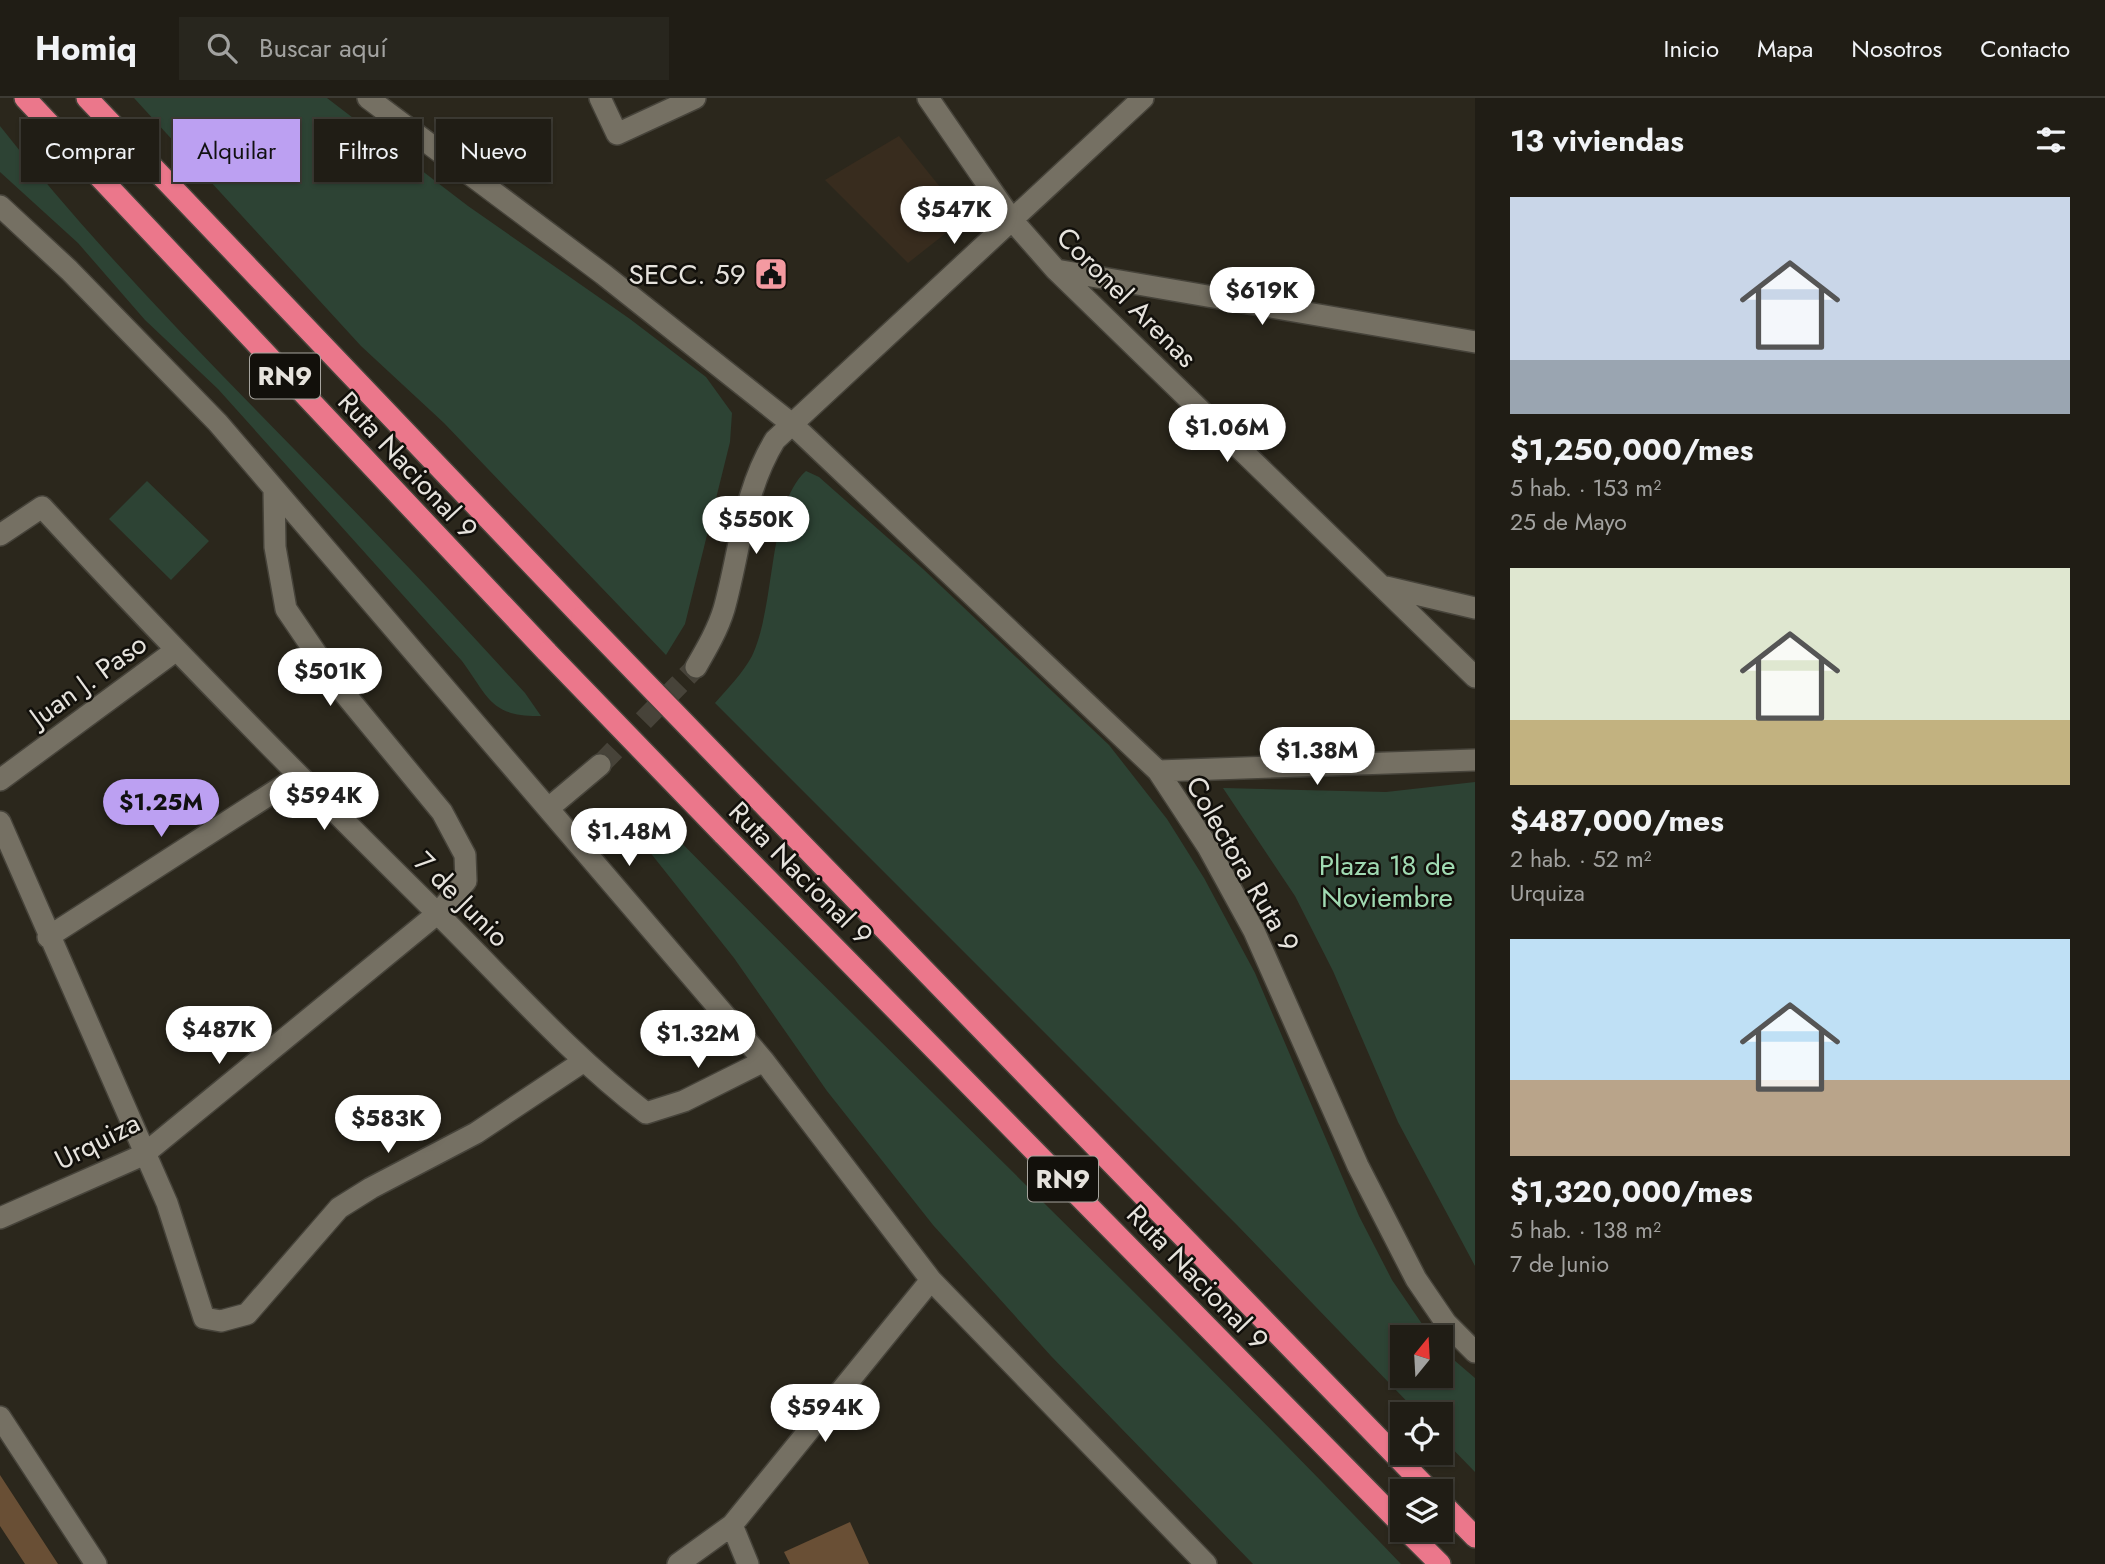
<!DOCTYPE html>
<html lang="es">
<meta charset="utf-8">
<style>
body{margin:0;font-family:Jost,sans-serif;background:#28261e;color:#f1f3f6;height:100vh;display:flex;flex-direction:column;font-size:26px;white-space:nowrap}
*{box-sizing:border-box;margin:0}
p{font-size:23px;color:#a2a2a0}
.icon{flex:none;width:38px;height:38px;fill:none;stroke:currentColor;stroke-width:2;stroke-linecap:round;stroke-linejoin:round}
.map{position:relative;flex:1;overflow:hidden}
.sheet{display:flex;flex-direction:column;background:#201d15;width:630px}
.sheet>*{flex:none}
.hud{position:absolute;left:21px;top:21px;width:665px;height:63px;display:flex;gap:14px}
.needle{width:46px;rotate:18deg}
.buttons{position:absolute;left:1390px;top:1227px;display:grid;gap:14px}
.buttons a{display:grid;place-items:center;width:63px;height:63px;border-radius:0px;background:#201d15;box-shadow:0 2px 5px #0004,0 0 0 2px #3d3b34;font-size:35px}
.price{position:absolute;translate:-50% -60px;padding:0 16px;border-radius:24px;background:#fff;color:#222;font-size:23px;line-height:46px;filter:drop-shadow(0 2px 4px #0008)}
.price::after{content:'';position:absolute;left:50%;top:42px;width:21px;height:16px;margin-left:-10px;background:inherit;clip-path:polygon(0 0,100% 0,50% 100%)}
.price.selected{background:#bca0f2;color:#111}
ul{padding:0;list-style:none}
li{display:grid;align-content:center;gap:14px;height:371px;padding:0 35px}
li span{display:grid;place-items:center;height:217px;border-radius:0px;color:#555}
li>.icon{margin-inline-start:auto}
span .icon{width:126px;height:126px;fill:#fffc;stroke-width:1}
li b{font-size:30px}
h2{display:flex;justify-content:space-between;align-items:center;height:84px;padding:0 35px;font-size:30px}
.chip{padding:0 24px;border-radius:0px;background:#201d15;box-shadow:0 2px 5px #0004,0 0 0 2px #3d3b34;font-size:24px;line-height:63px}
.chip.selected{background:#bca0f2;color:#111}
header{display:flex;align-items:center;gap:42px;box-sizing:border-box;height:98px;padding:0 35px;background:#201d15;border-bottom:2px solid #3d3b34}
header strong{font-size:33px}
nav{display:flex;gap:38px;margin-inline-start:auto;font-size:24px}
.search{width:490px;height:63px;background:#28261e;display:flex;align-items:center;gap:18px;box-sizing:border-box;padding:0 24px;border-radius:0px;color:#a2a2a0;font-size:26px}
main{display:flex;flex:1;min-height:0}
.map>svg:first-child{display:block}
</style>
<header>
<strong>Homiq</strong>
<div class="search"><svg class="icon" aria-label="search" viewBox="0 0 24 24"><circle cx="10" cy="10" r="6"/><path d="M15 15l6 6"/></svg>Buscar aquí</div>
<nav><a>Inicio</a><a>Mapa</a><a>Nosotros</a><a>Contacto</a></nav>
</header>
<main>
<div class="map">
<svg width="1475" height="1466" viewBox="0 0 1475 1466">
<rect width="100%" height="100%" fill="#2b271c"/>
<!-- medical -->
<path fill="#382c1e" d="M899 38 965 120 908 165 825 82Z"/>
<!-- green -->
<path fill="#2d4334" d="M134 0H327L468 108 630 221 706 279 732 315 730 344 685 526 666 557 444 325 361 248Z
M0 28C124 186 272 325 410 471 449 512 487 554 525 595L541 618C491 619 489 600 462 563L218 291 145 222 78 145 0 74Z
M806 373 819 379 923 471 1109 647 1167 721 1204 780 1255 875 1359 1118 1392 1182 1431 1239H1402V1278H1440V1250L1475 1280V1374L1440 1338V1316H1419L1237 1127 715 605C727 591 743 575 752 558 776 508 768 406 806 373Z
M147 383 209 443 171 482 109 421Z
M1475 684V1168L1398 1024 1333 873 1295 798 1223 690 1386 694Z
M650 713C899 966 1156 1209 1401 1466H1253L1051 1258 933 1127 827 993 734 860 645 748 637 736 639 722Z"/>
<!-- building -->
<path fill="#694f35" d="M0 1377 58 1466H25L0 1428Z
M850 1424 869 1466H790L784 1454Z"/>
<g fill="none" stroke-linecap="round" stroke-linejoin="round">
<!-- minor-tunnel -->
<path stroke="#474339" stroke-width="21" stroke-dasharray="21 10" stroke-linecap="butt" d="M600 667 696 569"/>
<defs>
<path id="minor" d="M368 0 603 176 793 327 1158 673 1208 749 1254 833 1358 1068 1416 1181 1446 1225 1475 1254
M600 0 617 36 695 0
M928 0 1012 122 1056 172 1475 579
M0 108 69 172 218 325 764 963 931 1182 1206 1466
M1056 172 1475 244
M0 437 42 409C170 548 302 682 436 814 505 882 569 956 646 1015L684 1003 764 963
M1386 489 1475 510
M696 569C707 550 718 531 724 511 740 454 743 394 775 342L1143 0
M1158 673 1475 662
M0 682 175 553
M550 709 600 667
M0 724 167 1105 204 1220 221 1223 247 1216 339 1110 371 1090 476 1035 584 963
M48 839 297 679
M0 1120 143 1057 438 815 466 783 465 757 442 714 339 589 286 511 275 449 274 392
M0 1319 96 1466
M732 1427 748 1466
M678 1466 732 1427 931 1182"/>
<path id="highway" d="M25 0 547 554
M87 0 582 519
M761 704 1430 1393
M723 736 1402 1427
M1440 1403 1475 1439
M1406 1432 1440 1466"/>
</defs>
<!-- minor casing -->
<use href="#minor" stroke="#46433a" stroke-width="24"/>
<!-- highway casing -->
<use href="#highway" stroke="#46433a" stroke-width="24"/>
<!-- minor -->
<use href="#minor" stroke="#757063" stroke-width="21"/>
<!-- highway -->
<use href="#highway" stroke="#eb778b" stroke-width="21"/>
<defs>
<path id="highway-bridge" d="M582 519 761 704
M547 554 723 736"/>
</defs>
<!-- highway-bridge casing -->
<use href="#highway-bridge" stroke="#46433a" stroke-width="24" stroke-linecap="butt"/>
<!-- highway-bridge -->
<use href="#highway-bridge" stroke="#eb778b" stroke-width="21"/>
</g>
<!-- icons -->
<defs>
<symbol id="civic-square" viewBox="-11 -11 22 22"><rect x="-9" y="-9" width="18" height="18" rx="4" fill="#f49aa1" stroke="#12100b"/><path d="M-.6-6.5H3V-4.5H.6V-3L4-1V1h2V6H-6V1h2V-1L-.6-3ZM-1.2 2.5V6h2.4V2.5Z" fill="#111"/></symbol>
</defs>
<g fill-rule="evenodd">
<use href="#civic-square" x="752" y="157" width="38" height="38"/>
</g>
<g text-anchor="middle" stroke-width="5" stroke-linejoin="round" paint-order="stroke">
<!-- shield labels -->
<g fill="#12100b" stroke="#a6a49e" stroke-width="2">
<rect x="250" y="255.5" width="70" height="45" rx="5"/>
<rect x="1028" y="1058.5" width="70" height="45" rx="5"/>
</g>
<g font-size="26" font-weight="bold" fill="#e6e3dd">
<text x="285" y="287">RN9</text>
<text x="1063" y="1090">RN9</text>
</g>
<!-- poi labels -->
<g font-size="28" fill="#e6e3dd" stroke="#12100b" text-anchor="end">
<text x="746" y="186">SECC. 59</text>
</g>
<!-- street labels -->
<g font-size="28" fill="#e6e3dd" stroke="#12100b">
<text transform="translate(1127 199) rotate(45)" y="10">Coronel Arenas</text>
<text transform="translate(408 367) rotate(47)" y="10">Ruta Nacional 9</text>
<text transform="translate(88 582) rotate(-36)" y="10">Juan J. Paso</text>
<text transform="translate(1243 766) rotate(60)" y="10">Colectora Ruta 9</text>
<text transform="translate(801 775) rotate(45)" y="10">Ruta Nacional 9</text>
<text transform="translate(462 801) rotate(45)" y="10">7 de Junio</text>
<text transform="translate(97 1043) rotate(-27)" y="10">Urquiza</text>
<text transform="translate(1198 1179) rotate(46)" y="10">Ruta Nacional 9</text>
</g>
<!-- park labels -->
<g font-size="28" fill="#a0dab2" stroke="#12100b">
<text x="1387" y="777">Plaza 18 de<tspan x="1387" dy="32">Noviembre</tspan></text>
</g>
</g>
</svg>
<div class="buttons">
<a><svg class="needle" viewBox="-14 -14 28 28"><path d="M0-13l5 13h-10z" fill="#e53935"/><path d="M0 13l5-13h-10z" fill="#a2a2a0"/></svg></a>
<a><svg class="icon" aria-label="locate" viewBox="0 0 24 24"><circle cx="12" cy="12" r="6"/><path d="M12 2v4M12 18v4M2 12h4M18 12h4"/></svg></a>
<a><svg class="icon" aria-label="layers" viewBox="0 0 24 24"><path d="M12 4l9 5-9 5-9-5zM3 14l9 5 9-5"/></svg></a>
</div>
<b class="price" style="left:954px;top:148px">$547K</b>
<b class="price" style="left:1262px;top:229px">$619K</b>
<b class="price" style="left:1227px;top:366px">$1.06M</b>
<b class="price" style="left:756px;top:458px">$550K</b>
<b class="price" style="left:330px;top:610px">$501K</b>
<b class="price" style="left:1317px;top:689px">$1.38M</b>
<b class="price" style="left:324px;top:734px">$594K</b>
<b class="price selected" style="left:161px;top:741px">$1.25M</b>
<b class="price" style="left:629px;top:770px">$1.48M</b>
<b class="price" style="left:219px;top:968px">$487K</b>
<b class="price" style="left:698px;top:972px">$1.32M</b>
<b class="price" style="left:388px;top:1057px">$583K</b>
<b class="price" style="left:825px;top:1346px">$594K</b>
<div class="hud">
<a class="chip">Comprar</a>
<a class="chip selected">Alquilar</a>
<a class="chip">Filtros</a>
<a class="chip">Nuevo</a>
</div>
</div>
<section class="sheet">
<h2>13 viviendas<svg class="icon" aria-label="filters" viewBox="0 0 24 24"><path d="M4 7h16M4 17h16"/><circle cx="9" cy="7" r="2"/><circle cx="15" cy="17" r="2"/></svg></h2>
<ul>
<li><span style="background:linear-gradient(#c9d6e8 75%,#9aa5b1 0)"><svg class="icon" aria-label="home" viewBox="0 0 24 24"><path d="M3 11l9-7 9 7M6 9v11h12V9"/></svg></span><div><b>$1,250,000/mes</b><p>5 hab. · 153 m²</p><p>25 de Mayo</p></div></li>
<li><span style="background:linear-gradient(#dfe7d0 70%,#c2b280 0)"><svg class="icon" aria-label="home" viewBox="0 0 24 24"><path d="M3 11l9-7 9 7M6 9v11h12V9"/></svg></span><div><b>$487,000/mes</b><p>2 hab. · 52 m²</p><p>Urquiza</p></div></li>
<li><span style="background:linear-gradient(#bfe0f5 65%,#b9a48a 0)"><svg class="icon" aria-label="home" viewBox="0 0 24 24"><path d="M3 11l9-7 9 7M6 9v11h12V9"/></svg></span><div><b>$1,320,000/mes</b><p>5 hab. · 138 m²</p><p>7 de Junio</p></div></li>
</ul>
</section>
</main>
